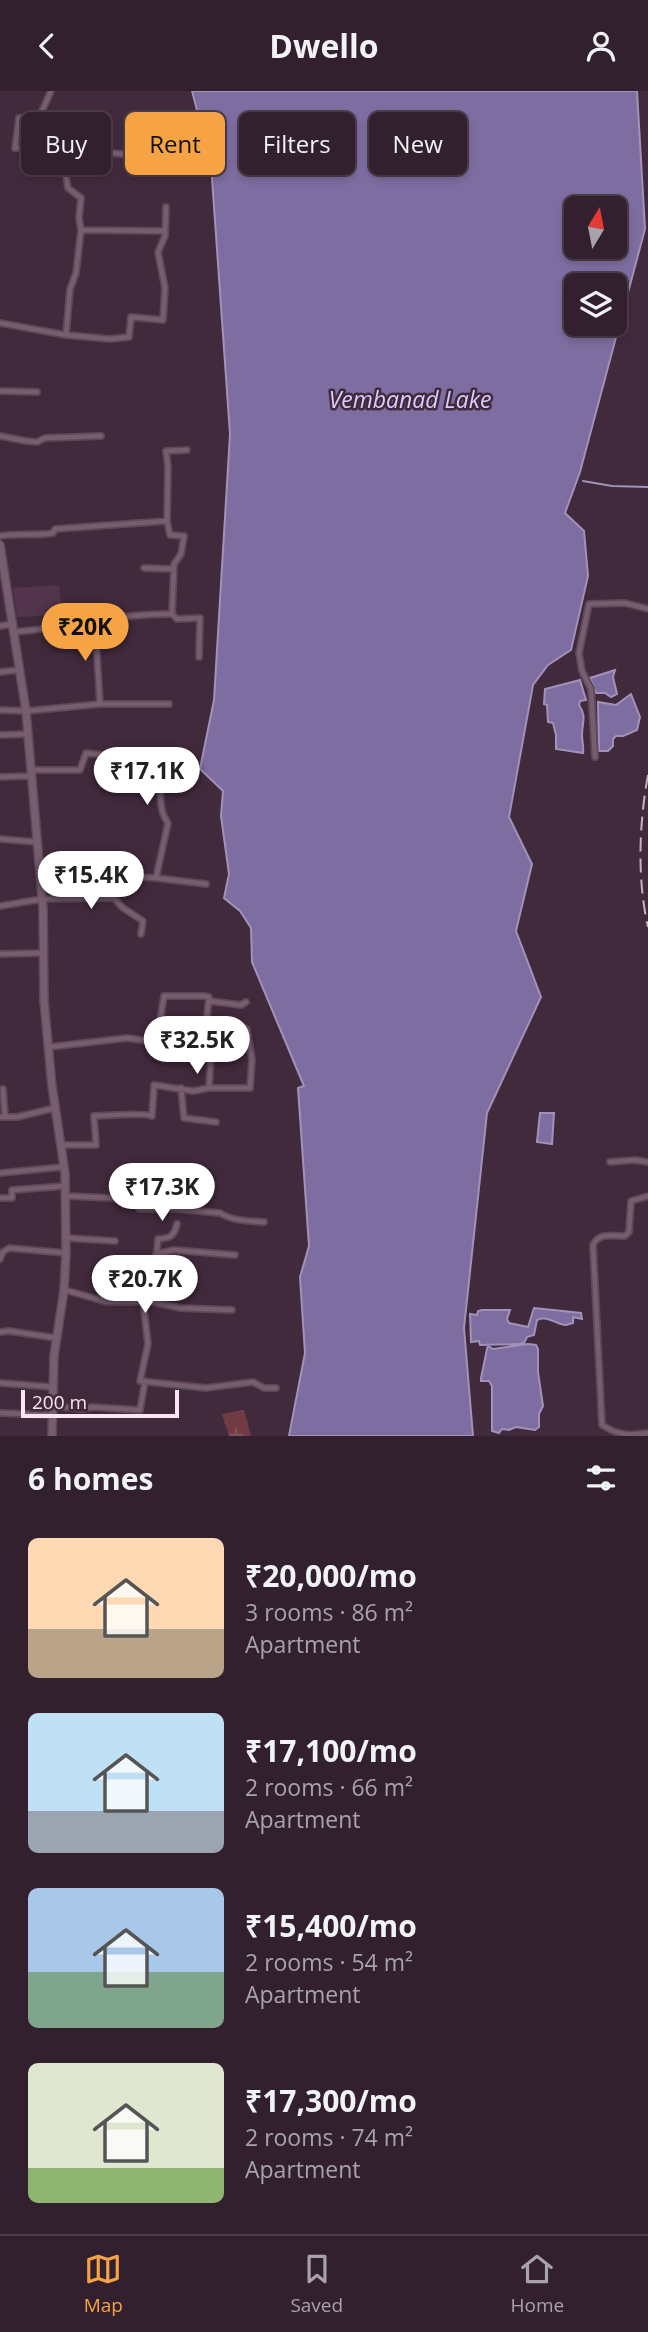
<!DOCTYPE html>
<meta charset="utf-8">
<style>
body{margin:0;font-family:"Open Sans",sans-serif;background:#3d2d3a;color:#f1f3f6;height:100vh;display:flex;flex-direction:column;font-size:26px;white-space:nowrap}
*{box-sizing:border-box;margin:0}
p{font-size:23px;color:#a8a3aa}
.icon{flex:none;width:38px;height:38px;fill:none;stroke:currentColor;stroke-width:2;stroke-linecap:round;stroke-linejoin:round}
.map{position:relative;height:1345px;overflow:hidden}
.panel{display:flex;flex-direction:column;background:#32202e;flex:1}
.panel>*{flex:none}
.guide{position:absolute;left:21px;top:21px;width:607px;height:63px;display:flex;gap:14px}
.needle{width:46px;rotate:10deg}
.buttons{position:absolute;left:564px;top:105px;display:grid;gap:14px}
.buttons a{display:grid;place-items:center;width:63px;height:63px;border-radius:10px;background:#32202e;box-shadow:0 4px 10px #0003,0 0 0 2px #4d3e4a;font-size:35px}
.scale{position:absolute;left:21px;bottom:18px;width:158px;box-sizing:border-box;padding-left:7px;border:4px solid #f7e7f2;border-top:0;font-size:19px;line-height:24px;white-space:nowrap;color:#f7e7f2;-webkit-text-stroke:5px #422a3d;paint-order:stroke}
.price{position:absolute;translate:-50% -60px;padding:0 16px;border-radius:24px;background:#fff;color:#222;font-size:23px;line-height:46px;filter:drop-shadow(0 2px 4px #0008)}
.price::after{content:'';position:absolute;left:50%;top:42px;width:21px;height:16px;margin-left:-10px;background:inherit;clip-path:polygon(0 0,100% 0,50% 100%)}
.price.current{background:#f5a345;color:#111}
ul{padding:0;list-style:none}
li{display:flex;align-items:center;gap:21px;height:175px;padding:0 28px}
li span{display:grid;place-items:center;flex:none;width:196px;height:140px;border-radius:10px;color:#555}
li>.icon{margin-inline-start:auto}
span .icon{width:84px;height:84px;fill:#fffc;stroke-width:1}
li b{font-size:30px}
h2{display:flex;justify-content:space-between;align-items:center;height:84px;padding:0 28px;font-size:30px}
.chip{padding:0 24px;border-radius:10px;background:#32202e;box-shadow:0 4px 10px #0003,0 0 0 2px #4d3e4a;font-size:24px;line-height:63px}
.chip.current{background:#f5a345;color:#111}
header{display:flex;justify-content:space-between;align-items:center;height:91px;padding:0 28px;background:#32202e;font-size:32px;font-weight:700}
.tabs{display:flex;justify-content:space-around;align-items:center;height:98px;border-top:2px solid #4d3e4a;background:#32202e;font-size:19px;color:#a8a3aa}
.tabs a{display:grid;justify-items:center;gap:4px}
.tabs .current{color:#f5a345}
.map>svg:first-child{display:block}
</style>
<header><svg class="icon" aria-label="back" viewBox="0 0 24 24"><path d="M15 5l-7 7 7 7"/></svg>Dwello<svg class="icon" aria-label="person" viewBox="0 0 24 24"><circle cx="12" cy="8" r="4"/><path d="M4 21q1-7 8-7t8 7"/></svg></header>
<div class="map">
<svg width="648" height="1345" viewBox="0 0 648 1345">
<defs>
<pattern id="wetland-marsh" width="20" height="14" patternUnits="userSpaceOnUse" patternTransform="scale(1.75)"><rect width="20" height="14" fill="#723b44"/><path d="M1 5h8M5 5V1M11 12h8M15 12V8" fill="none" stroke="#87575f"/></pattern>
</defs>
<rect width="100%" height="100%" fill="#422a3d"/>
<!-- built -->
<path fill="#52344c" d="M59 494 62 524 17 526 13 497Z"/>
<!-- wetland -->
<path fill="url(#wetland-marsh)" d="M244 1319 251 1345H229L222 1323Z"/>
<!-- water -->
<path fill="#7d6da1" stroke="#a292b9" stroke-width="2" fill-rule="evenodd" d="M192 0H637L645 138 580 381 565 422 584 440 588 485 571 559 548 574 533 594 509 726 532 773 516 840 541 906 487 1022 464 1237 473 1345H289L305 1262 300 1186 309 1155 298 997 304 995 252 871 251 837 240 820 224 807 229 783 221 725 223 700 200 678 214 609 230 343 211 73ZM576 117H614V156H576ZM576 194H614V233H576Z
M615 579 613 586 617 603 611 606 605 602H596L590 587Z
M580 589 586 609 580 610 579 614C587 625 582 632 582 644 582 651 584 655 583 662L556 658V644L553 632 548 631 547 614 544 613 545 598Z
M631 603 640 626 637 639 623 645H616L613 648V655L608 660H599L598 611 616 614Z
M540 1022H554L552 1053 537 1051Z
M534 1217 581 1222 582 1228 573 1226V1232L566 1234C555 1233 548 1224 537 1229L534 1244 527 1246 524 1252 519 1253 480 1254 479 1250 471 1251 470 1223 477 1224 478 1220 482 1219H510L507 1228 509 1232 528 1236Z
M528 1253 536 1254 538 1258V1281L543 1315 539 1323V1336L535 1339 516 1336 509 1339 502 1338 499 1342 492 1340V1295L489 1290H481V1287L487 1258 488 1255 493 1258Z"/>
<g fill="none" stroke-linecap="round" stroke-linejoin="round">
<!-- stream -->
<path stroke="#a292b9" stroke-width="2" d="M583 390 612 395 648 396"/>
<defs>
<path id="minor" d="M71 58 153 66
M81 139 165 140
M0 232 66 244 70 198 76 182 81 139 79 127 81 107 68 97 66 85 71 58 15 57 19 27H39L51 0
M66 244 110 248 129 246 131 226 163 229 165 197 158 161 165 145 166 116
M0 300 37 301
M0 345 26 350 37 351 45 347 101 345
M167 430 168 376 166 360 187 359
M0 445C18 442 35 445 53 442L55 438 167 430 170 444 184 445 181 463 174 473 172 523C119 522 68 537 14 541
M144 477 174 478
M172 523 177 528 200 527 199 566
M95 531 100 613
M0 535 12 533
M0 581 19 579
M0 619 26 620 100 613H169
M0 644 27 643
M595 666 591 598 582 580 579 562 589 513 625 512 648 518
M32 679H80L86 662C111 665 132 668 157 664 165 686 154 713 168 732L156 787 111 784 66 786 41 785
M0 686 31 685
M0 748 37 751
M156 787 206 793
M96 807 98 784
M0 815 42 808 114 807 123 817 143 830 141 843
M0 863 43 862
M209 910 241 914 246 911
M164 940V931L160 930 164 905H204L209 906 207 926 216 934 215 940 209 942
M49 956 127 947 149 950 166 939 210 941 212 949 209 997 193 1000 154 994 152 1025C143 1021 107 1025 94 1025L96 1054H61
M181 997 184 1027 216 1031
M209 997H250L252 968 247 938 240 934H216
M3 998 5 1025
M0 1026H17L55 1017
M610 1071 635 1069 648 1071
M0 1082 63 1076
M66 1105 135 1108 139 1118H175L220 1122C232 1130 250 1130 264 1131
M648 1105 631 1110 629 1141 625 1145C613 1145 599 1141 593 1154L602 1334C617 1344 630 1345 648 1342
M0 1107H12V1099L65 1095
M67 1147 115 1150
M156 1163 174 1159 235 1164
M0 1168 3 1161 9 1157 66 1162
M65 1199 107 1211H152L180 1217 232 1219
M143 1211 148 1253 140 1290 206 1297 253 1291 264 1297H276
M146 1211 148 1196 154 1195 158 1148C170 1147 174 1146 177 1133
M0 1241 9 1240 56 1247
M0 1292 53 1296
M53 1315 82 1318 92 1316 140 1319 145 1290
M0 1322 53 1324"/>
<path id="secondary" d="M0 454 26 620 43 817 44 910 52 995 65 1082 66 1162 64 1199 54 1265 52 1345"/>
</defs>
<!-- minor casing -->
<use href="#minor" stroke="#5e4959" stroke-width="8"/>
<!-- secondary casing -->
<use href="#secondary" stroke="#5e4959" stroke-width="10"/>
<!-- minor -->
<use href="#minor" stroke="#785d71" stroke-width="4.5"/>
<!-- secondary -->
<use href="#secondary" stroke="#785d71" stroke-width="7"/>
<!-- rail -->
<path stroke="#c5b2c0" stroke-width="2" stroke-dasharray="14 7" stroke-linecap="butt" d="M648 684C639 733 637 788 648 836"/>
</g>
<g text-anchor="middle" stroke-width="5" stroke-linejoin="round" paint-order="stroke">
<!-- water labels -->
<g font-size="23" font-style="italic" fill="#daccfc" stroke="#422a3d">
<text x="410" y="317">Vembanad Lake</text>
</g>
</g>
</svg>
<div class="buttons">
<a><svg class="needle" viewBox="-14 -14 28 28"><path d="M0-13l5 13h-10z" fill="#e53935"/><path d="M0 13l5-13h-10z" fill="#a8a3aa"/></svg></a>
<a><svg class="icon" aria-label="layers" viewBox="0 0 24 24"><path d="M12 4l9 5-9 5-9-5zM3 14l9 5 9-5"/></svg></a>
</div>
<div class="scale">200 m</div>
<b class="price current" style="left:85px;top:572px">₹20K</b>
<b class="price" style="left:147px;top:716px">₹17.1K</b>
<b class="price" style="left:91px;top:820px">₹15.4K</b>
<b class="price" style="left:197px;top:985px">₹32.5K</b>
<b class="price" style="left:162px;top:1132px">₹17.3K</b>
<b class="price" style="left:145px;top:1224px">₹20.7K</b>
<div class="guide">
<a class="chip">Buy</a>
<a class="chip current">Rent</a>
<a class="chip">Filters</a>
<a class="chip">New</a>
</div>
</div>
<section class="panel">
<h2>6 homes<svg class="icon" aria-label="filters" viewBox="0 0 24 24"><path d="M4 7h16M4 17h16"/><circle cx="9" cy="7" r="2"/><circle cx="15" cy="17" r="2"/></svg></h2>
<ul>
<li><span style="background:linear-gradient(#ffd9b3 65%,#b9a48a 0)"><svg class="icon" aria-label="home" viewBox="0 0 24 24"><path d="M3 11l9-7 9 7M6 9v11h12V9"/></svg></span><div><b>₹20,000/mo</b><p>3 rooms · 86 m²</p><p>Apartment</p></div></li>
<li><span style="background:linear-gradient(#bfe0f5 70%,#9aa5b1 0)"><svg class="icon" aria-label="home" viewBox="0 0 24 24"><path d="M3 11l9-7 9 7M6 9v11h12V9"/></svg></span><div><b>₹17,100/mo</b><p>2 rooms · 66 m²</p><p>Apartment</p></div></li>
<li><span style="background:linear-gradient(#a9c7e8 60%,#7fa58c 0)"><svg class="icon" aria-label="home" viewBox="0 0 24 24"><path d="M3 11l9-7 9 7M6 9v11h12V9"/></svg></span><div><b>₹15,400/mo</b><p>2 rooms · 54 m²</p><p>Apartment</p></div></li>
<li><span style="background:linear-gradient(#dfe7d0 75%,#8fb573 0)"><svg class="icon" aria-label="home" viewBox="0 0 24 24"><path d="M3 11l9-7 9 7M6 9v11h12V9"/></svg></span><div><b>₹17,300/mo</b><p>2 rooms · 74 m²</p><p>Apartment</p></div></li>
</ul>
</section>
<nav class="tabs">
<a class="current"><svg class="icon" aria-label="map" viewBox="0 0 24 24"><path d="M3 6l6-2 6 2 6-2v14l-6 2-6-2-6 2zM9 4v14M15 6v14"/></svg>Map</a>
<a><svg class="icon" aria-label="saved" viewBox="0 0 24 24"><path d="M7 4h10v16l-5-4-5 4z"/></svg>Saved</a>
<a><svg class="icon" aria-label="home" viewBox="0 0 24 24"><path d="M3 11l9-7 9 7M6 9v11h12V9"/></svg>Home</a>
</nav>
